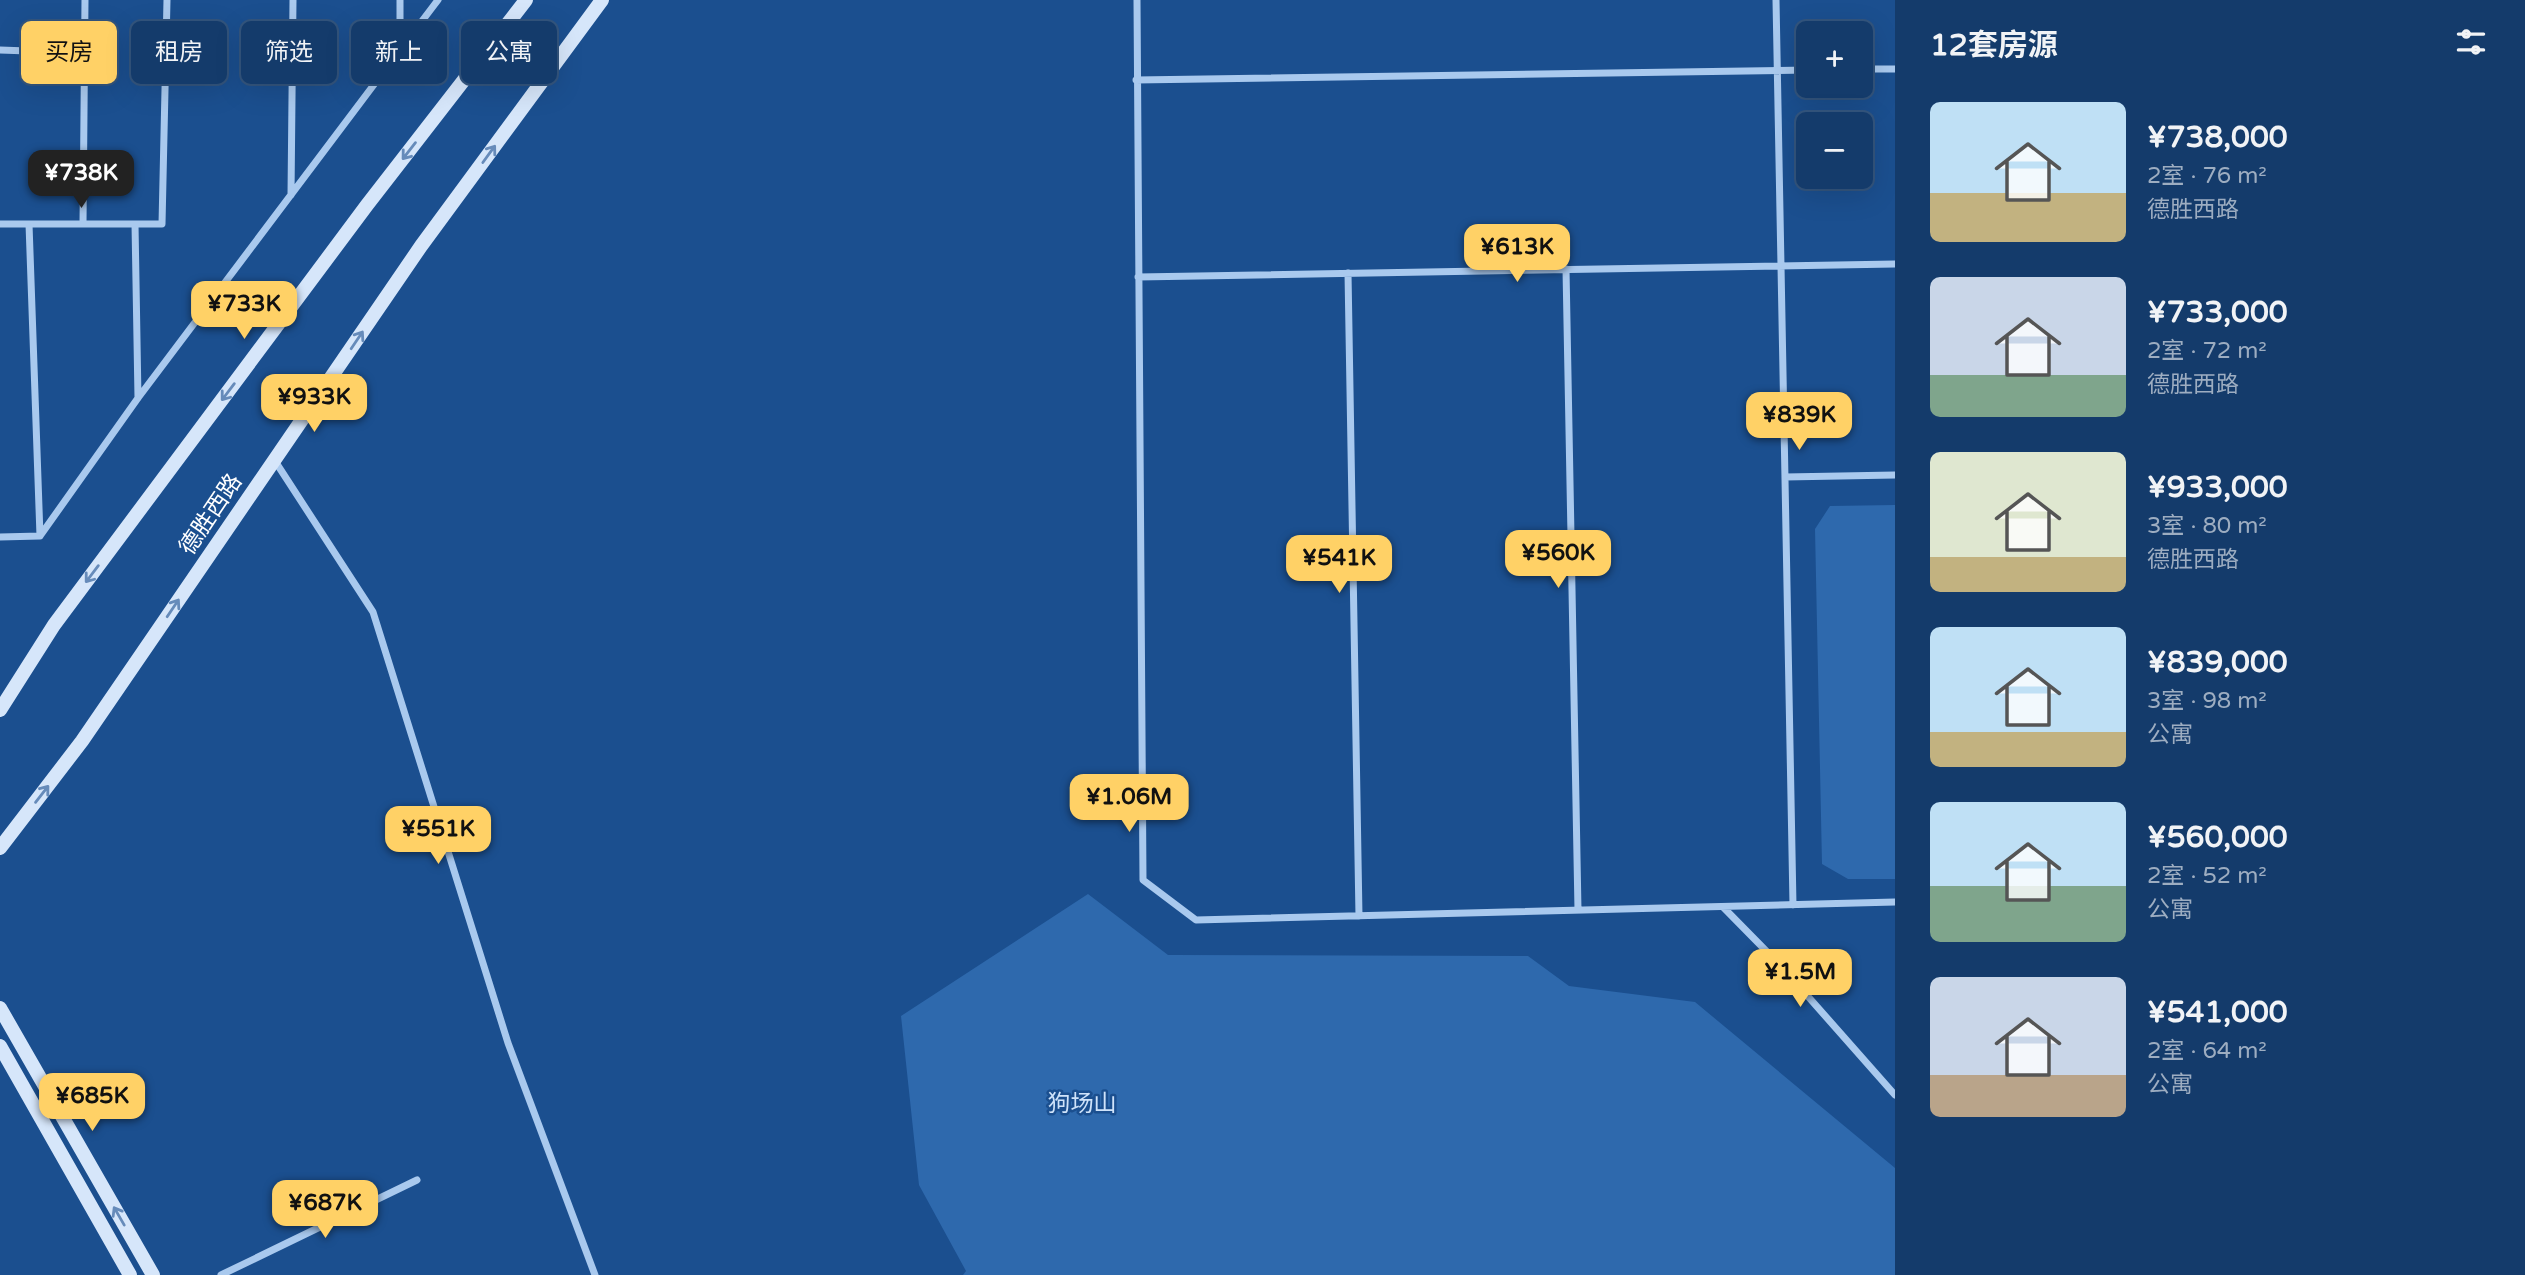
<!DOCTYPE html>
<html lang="zh">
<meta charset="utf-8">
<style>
body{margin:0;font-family:"Varela Round","Noto Sans SC",sans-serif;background:#1d4271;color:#f1f3f6;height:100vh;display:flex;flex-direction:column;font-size:26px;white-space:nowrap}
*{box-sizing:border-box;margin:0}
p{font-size:23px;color:#9dadc1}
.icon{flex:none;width:38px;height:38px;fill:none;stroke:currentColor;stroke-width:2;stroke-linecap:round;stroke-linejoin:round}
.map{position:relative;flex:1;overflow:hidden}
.side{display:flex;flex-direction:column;background:#143b6b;width:630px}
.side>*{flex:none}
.guide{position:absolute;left:21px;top:21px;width:665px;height:63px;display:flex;gap:14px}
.tools{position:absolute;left:1796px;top:21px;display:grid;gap:14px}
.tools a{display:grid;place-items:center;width:77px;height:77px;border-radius:10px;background:#143b6b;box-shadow:0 7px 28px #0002,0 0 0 2px #33557e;font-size:35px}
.price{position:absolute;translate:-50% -60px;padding:0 16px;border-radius:14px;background:#ffd166;color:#111;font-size:23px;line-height:46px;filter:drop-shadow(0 2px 4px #0008)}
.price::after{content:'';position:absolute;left:50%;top:42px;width:21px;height:16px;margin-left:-10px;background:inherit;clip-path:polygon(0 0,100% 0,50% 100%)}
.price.current{background:#222;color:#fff}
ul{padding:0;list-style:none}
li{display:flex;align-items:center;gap:21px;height:175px;padding:0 35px}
li span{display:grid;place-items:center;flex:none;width:196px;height:140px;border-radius:10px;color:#555}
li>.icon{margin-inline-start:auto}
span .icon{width:84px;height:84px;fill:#fffc;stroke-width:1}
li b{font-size:30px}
h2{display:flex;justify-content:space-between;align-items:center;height:84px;padding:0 35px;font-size:30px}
.pill{padding:0 24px;border-radius:10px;background:#143b6b;box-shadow:0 7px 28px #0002,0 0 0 2px #33557e;font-size:24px;line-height:63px}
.pill.current{background:#ffd166;color:#111}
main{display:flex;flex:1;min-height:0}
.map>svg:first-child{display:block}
</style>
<main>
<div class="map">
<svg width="1895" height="1275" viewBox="0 0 1895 1275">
<rect width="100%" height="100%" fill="#1b4f8f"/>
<!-- green -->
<path fill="#2e69ad" d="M1895 505V879H1848L1822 864 1815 529 1830 506Z
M1088 894 1168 955 1528 956 1569 986 1695 1002 1895 1168V1275H963L966 1271 919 1185 901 1016Z"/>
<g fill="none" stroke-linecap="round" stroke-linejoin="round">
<!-- street -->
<path stroke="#a9c9ee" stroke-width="7" d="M400 0V50L438 0
M1137 0 1143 880 1196 920 1895 902
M1776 0 1793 905
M0 50 84 53
M1860 69H1895
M1136 80 1808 70
M291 195 293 0
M0 224H162L167 0
M29 224 40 536
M83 224 85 0
M135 224 138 398
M1566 269 1578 910
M1348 273 1359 916
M1138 277 1895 264
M275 461 373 612 508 1043 595 1275
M1785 477 1895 475
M0 537 40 536 138 398 400 50
M1723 907 1782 967 1895 1095
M221 1275 417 1180"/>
<!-- secondary -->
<path stroke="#d6e6fa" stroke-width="14" d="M0 710 54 625 367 205 526 0
M0 848 82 741 421 246 602 0
M0 1008 153 1275
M0 1046 130 1275"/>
</g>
<!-- one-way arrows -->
<defs><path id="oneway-shaft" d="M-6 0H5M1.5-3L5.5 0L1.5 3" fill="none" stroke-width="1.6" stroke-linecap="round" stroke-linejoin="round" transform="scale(1.75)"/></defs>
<g stroke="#668bba">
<use href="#oneway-shaft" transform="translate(409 151) rotate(128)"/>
<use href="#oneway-shaft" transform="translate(489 154) rotate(-54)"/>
<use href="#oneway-shaft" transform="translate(357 340) rotate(-56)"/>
<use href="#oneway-shaft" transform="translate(228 392) rotate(127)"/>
<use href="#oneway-shaft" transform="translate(92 574) rotate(127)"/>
<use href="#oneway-shaft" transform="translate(173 608) rotate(-56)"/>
<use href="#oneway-shaft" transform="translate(42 794) rotate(-52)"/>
<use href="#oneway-shaft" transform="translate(119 1216) rotate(-120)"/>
</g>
<g text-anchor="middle" stroke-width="5" stroke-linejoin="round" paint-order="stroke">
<!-- street labels -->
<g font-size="23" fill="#fff" stroke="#1b4f8f">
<text transform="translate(210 514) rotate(-56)" y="8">德胜西路</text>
</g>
<!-- park labels -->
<g font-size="23" fill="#cfe3fa" stroke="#1b4f8f">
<text x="1082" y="1111">狗场山</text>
</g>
</g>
</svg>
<div class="tools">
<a>+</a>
<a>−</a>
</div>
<b class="price current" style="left:81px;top:210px">¥738K</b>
<b class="price" style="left:1517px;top:284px">¥613K</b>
<b class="price" style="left:244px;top:341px">¥733K</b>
<b class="price" style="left:314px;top:434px">¥933K</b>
<b class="price" style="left:1799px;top:452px">¥839K</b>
<b class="price" style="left:1558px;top:590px">¥560K</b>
<b class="price" style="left:1339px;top:595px">¥541K</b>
<b class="price" style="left:1129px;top:834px">¥1.06M</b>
<b class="price" style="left:438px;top:866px">¥551K</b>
<b class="price" style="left:1800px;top:1009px">¥1.5M</b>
<b class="price" style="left:92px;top:1133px">¥685K</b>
<b class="price" style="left:325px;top:1240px">¥687K</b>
<div class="guide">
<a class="pill current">买房</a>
<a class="pill">租房</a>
<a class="pill">筛选</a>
<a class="pill">新上</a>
<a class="pill">公寓</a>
</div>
</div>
<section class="side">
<h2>12套房源<svg class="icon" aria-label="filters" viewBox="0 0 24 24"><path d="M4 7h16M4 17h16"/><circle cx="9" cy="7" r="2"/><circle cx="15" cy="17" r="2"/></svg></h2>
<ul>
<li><span style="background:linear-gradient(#bfe0f5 65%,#c2b280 0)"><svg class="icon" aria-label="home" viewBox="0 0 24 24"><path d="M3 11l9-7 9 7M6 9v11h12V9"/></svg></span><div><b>¥738,000</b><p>2室 · 76 m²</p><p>德胜西路</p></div></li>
<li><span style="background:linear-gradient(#c9d6e8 70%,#7fa58c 0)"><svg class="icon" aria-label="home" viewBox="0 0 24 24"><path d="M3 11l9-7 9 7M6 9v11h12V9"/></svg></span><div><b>¥733,000</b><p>2室 · 72 m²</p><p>德胜西路</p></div></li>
<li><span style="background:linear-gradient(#dfe7d0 75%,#c2b280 0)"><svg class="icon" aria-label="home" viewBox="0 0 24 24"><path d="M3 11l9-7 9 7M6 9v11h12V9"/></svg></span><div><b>¥933,000</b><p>3室 · 80 m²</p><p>德胜西路</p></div></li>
<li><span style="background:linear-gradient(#bfe0f5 75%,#c2b280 0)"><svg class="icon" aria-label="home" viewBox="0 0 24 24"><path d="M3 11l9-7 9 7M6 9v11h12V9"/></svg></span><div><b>¥839,000</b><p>3室 · 98 m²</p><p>公寓</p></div></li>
<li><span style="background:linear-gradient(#bfe0f5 60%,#7fa58c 0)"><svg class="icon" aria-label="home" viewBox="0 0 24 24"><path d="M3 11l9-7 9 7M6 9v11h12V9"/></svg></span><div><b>¥560,000</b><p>2室 · 52 m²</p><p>公寓</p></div></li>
<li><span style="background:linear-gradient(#c9d6e8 70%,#b9a48a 0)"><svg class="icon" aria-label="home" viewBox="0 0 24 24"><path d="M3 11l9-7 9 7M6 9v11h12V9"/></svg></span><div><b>¥541,000</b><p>2室 · 64 m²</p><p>公寓</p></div></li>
</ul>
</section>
</main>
